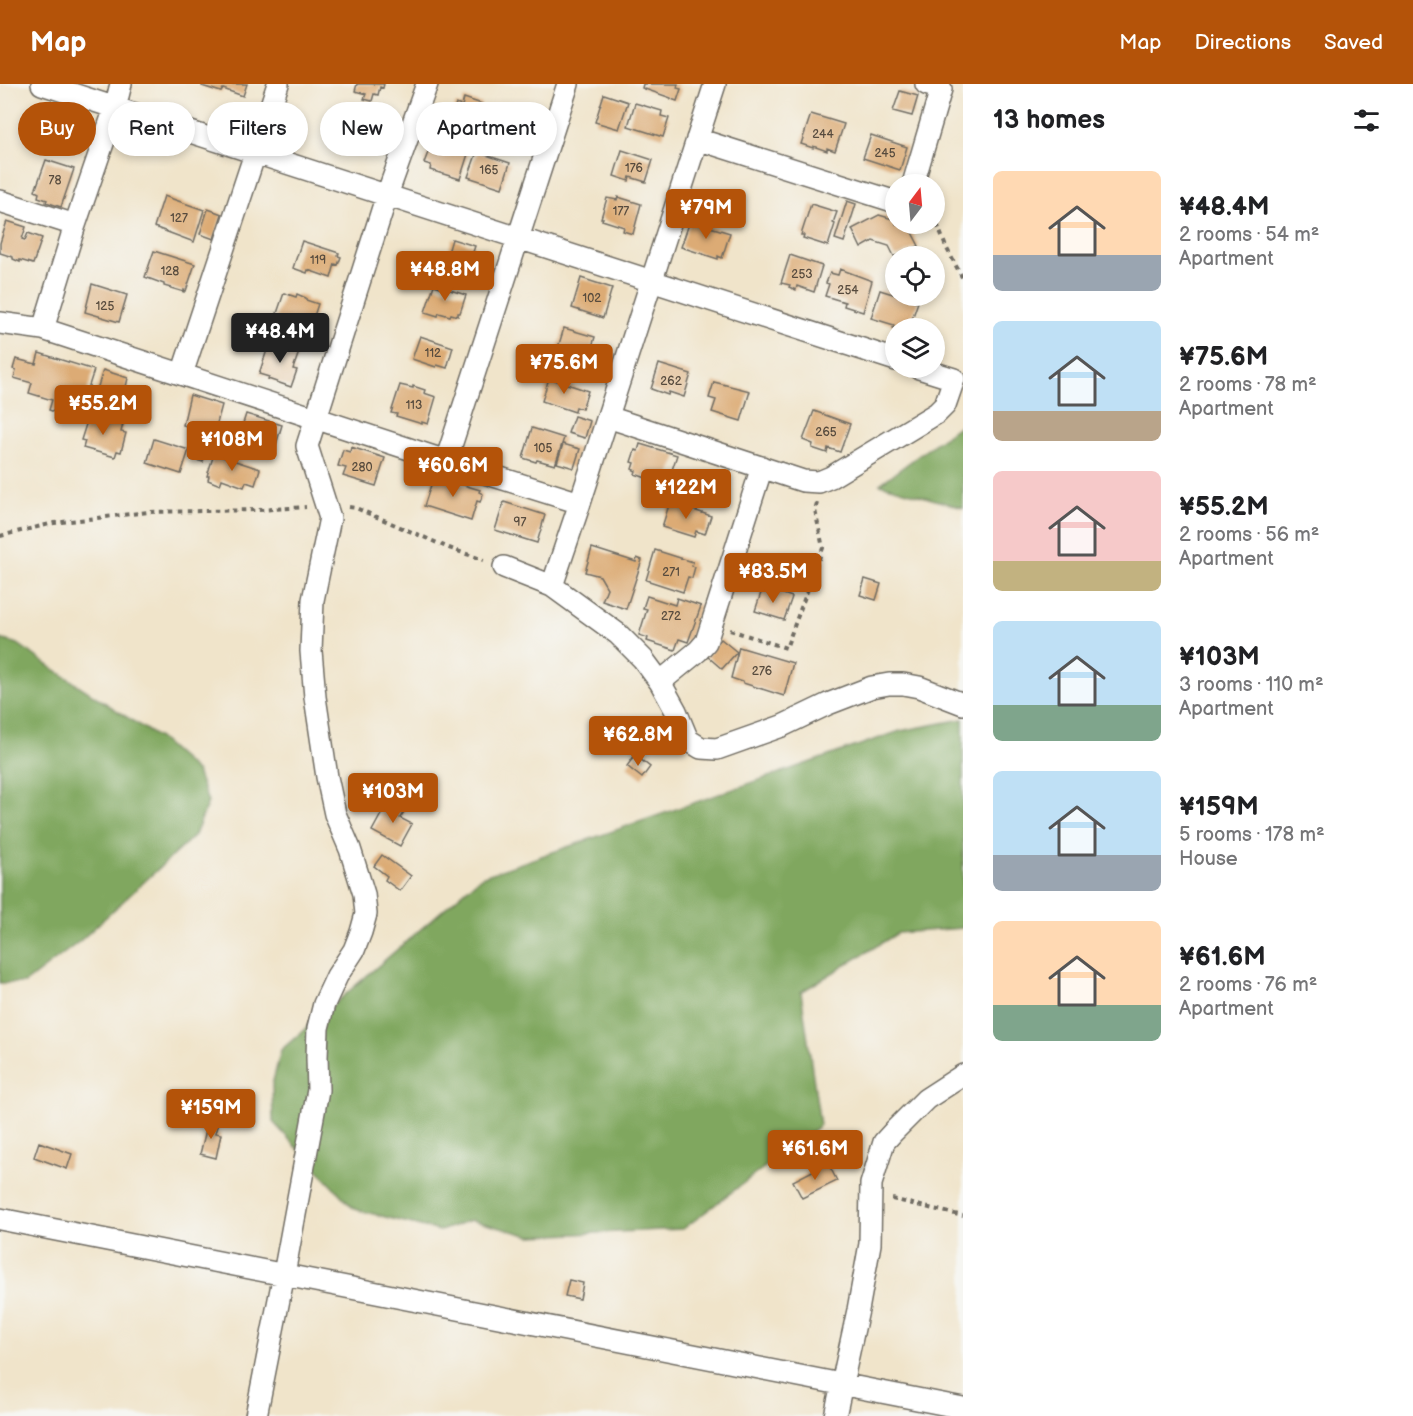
<!DOCTYPE html>
<meta charset="utf-8">
<style>
body{margin:0;font-family:"Balsamiq Sans",sans-serif;background:#f2f2f2;color:#202124;height:100vh;display:flex;flex-direction:column;font-size:22px;white-space:nowrap}
*{box-sizing:border-box;margin:0}
p{font-size:20px;color:#757577}
.icon{flex:none;width:33px;height:33px;fill:none;stroke:currentColor;stroke-width:2;stroke-linecap:round;stroke-linejoin:round}
.map{position:relative;flex:1;overflow:hidden}
.side{display:flex;flex-direction:column;background:#fff;width:450px}
.side>*{flex:none}
.banner{position:absolute;left:18px;top:18px;width:570px;height:54px;display:flex;gap:12px}
.needle{width:39px;rotate:16deg}
.fabs{position:absolute;left:885px;top:90px;display:grid;gap:12px}
.fabs a{display:grid;place-items:center;width:60px;height:60px;border-radius:50%;background:#fff;box-shadow:0 3px 9px #0003;font-size:30px}
.price{position:absolute;translate:-50% -51px;padding:0 14px;border-radius:6px;background:#b45309;color:#fff;font-size:20px;line-height:39px;filter:drop-shadow(0 2px 3px #0008)}
.price::after{content:'';position:absolute;left:50%;top:36px;width:18px;height:14px;margin-left:-9px;background:inherit;clip-path:polygon(0 0,100% 0,50% 100%)}
.price.current{background:#222;color:#fff}
ul{padding:0;list-style:none}
li{display:flex;align-items:center;gap:18px;height:150px;padding:0 30px}
li span{display:grid;place-items:center;flex:none;width:168px;height:120px;border-radius:9px;color:#555}
li>.icon{margin-inline-start:auto}
span .icon{width:72px;height:72px;fill:#fffc;stroke-width:1}
li b{font-size:26px}
h2{display:flex;justify-content:space-between;align-items:center;height:72px;padding:0 30px;font-size:26px}
.pill{padding:0 21px;border-radius:27px;background:#fff;box-shadow:0 3px 9px #0003;font-size:21px;line-height:54px}
.pill.current{background:#b45309;color:#fff}
header{display:flex;align-items:center;gap:36px;box-sizing:border-box;height:84px;padding:0 30px;background:#b45309;color:#fff}
header strong{font-size:28px}
nav{display:flex;gap:33px;margin-inline-start:auto;font-size:21px}
main{display:flex;flex:1;min-height:0}
.map>svg:first-child{display:block}
</style>
<header>
<strong>Map</strong>
<nav><a>Map</a><a>Directions</a><a>Saved</a></nav>
</header>
<main>
<div class="map">
<svg width="963" height="1332" viewBox="0 0 963 1332">
<rect width="100%" height="100%" fill="#f6f6f2"/>
<filter id="ink" filterUnits="userSpaceOnUse"><feTurbulence type="fractalNoise" baseFrequency=".0167" numOctaves="2"/><feDisplacementMap in="SourceGraphic" scale="12" xChannelSelector="R" yChannelSelector="G"/><feConvolveMatrix kernelMatrix="1 2 1 2 8 2 1 2 1" color-interpolation-filters="sRGB"/></filter>
<filter id="wash" filterUnits="userSpaceOnUse"><feTurbulence type="fractalNoise" baseFrequency=".008" numOctaves="4" result="noise"/><feDisplacementMap in="SourceGraphic" scale="24" xChannelSelector="R" yChannelSelector="G"/><feGaussianBlur stdDeviation="1.35" result="paint"/><feColorMatrix in="noise" values="0 0 0 0 0 0 0 0 0 0 0 0 0 0 0 0 0 1.4 0 .05"/><feComposite in="paint" operator="in"/></filter>
<g filter="url(#wash)">
<rect width="100%" height="100%" fill="#f0e4ca"/>
<!-- forest -->
<path fill="#80a75e" stroke="#566944" stroke-width="1.5" d="M963 339V424L880 400Z
M0 555 18 560 55 586 159 654 197 688 208 718 195 751 80 857 25 899H0Z
M963 635V844L898 849 801 908 820 1041 683 1145 531 1152 471 1136 440 1147 354 1125 273 1038 272 1001 281 966 481 793 900 647Z"/>
<g id="blocks">
<!-- building -->
<path fill="#dcab75" d="M203 0H247L243 12 223 5 221 8 202 2Z
M357 0H384L383 4 380 3 378 11 374 10 372 17 364 15 366 10 355 7Z
M643 0H678L677 4 681 5 677 17 671 15V14L642 4Z
M900 7 918 12 912 32 893 27Z
M604 10 628 18 619 45 595 38Z
M464 14 482 20 475 42 464 38 462 44 452 41 454 37 451 36 456 20 462 22Z
M635 19 662 27 661 32 669 34 663 53 628 42Z
M49 22 69 29 65 41 69 42 71 37 89 43 81 68 72 65 71 67 59 63 65 44 44 37Z
M344 23 382 35 373 60 351 53 350 55 335 50Z
M492 23 517 31 508 61 495 57V55L484 52 485 50 484 49Z
M811 30 844 40 835 67 827 64V67L813 62V64L801 60Z
M435 50 461 59 459 67 468 70 460 95 430 86 431 81 424 79Z
M871 51 907 63 900 86 863 74Z
M622 66 653 76 646 98 630 93 629 97 614 92Z
M477 68 510 79 502 104 468 93Z
M46 76 74 85 61 123 46 118 47 116 38 113 39 109 35 107Z
M164 112 204 126 194 158 154 143Z
M618 113 641 120 633 150 623 147 624 143 602 136 603 134H601L607 114 617 116Z
M847 117 856 120 844 158 835 155Z
M811 120 837 128 833 139 835 140 828 162 803 154 804 151H801Z
M208 125 222 130 214 155 200 150Z
M879 131 896 136V140H901L903 144 908 141 919 162 899 172H894L889 162 873 157 861 164 852 145Z
M7 137 26 143 22 155 25 156 28 149 42 154 33 180 20 176V178L13 175V173L0 169V159Z
M690 137 730 149 722 174 718 172V175L681 163Z
M452 155 475 162 473 168 476 169 474 176 471 175 466 192 443 186Z
M302 157 339 169 338 172 341 173 338 181 335 180 331 194 308 186 307 189 293 184Z
M154 167 195 180 186 207 184 206V208L164 202V200L145 193Z
M790 171 822 182 814 208 797 202 796 206 789 203 790 201 781 199Z
M840 185 872 197 863 228 844 222 845 218 825 212 829 200 826 199 830 189 838 191Z
M581 194 612 204 603 234 572 224Z
M92 200 127 211 119 238 85 228Z
M434 201 466 211 460 229H458V232L451 230 450 232 439 229 438 232 425 228Z
M880 206 918 218 909 244 896 245 893 244 894 241 871 234Z
M284 209 296 213 297 210 306 214V216L318 220 308 250 274 238Z
M564 244 595 253 590 270 587 269 584 279 556 270Z
M420 252 453 263 447 284 437 281 436 283 412 275Z
M270 257 296 266 295 267 299 268 293 285 297 286 291 303 268 295 269 293 259 290Z
M39 269 94 286 78 336 49 326 52 316 29 309 32 299 14 294 16 286 13 285 16 275 36 280Z
M659 280 691 290 684 313 669 308 668 311 651 305Z
M103 286 128 294 126 303 129 305 128 307 134 309 127 331 101 323 102 318 94 316Z
M549 294 588 307 582 325 576 323 575 328 542 317Z
M714 298 750 307 741 337 712 328 716 316 709 314Z
M400 301 413 304V302L425 306 424 309 436 313 428 340 422 338V340L396 332 397 330 391 329Z
M190 311 222 321 214 350 183 341Z
M814 327 850 340 840 368 828 364 827 369 812 364 813 360 803 356Z
M246 330 282 341 275 364 262 360 261 363 251 359 252 356 239 352Z
M89 331 123 340 121 348 126 349 121 368 117 367 115 373 83 364 85 357 81 356Z
M574 332 590 337 585 354 568 349Z
M532 344 564 354 555 381 537 376 536 378 523 374Z
M154 355 189 366 181 390 147 379Z
M563 360 580 365 574 384 557 379Z
M640 360 677 371 668 398 650 392 649 395 635 390 636 387 632 385 634 379 631 378 635 366 638 367Z
M351 363 385 374 376 402 343 392 346 384 338 382 343 366 350 368Z
M193 366 205 370 203 378 190 374Z
M214 370 260 385 255 401 246 398 244 403 222 395 220 401 208 396 209 392H207Z
M434 392 480 406 479 408 483 410 480 418 477 417 471 437 424 422Z
M504 418 545 431 537 459 495 446Z
M670 418 711 432 705 450 696 447 694 453 662 443Z
M592 464 636 478 637 474 642 476 626 525 602 517 607 504 600 492 585 488Z
M655 466 693 478 692 482 695 483 692 494 688 493 683 508 646 496Z
M865 495 881 500 876 516 860 511Z
M763 503 792 513 784 536 755 527Z
M647 512 675 521 677 514 701 522 688 558 679 555 675 566 647 557 648 554 639 551 647 525 643 524Z
M721 555 737 568 722 585 707 572Z
M739 563 793 579 784 612 743 599V598L731 594Z
M635 671 650 683 642 694 627 682Z
M363 698 386 708 377 727 355 717Z
M395 716 407 723 400 734 412 740 400 762 372 747 385 723 389 726Z
M382 771 411 792 400 807 385 796 387 792 374 782Z
M209 1034 219 1036 215 1049 221 1050 216 1074 200 1070Z
M39 1058 72 1070 67 1085 34 1073Z
M828 1079 837 1097 802 1114 793 1097Z
M569 1196 583 1199 580 1215 565 1212Z"/>
</g>
</g>
<g filter="url(#ink)">
<use href="#blocks" fill-opacity="0" stroke="#706c63" stroke-width="1.5"/>
<g fill="none" stroke-linecap="round" stroke-linejoin="round">
<defs>
<path id="minor" d="M42 0 896 276
M697 55 896 118
M913 100 941 5 926 0
M0 117 75 141
M0 239 43 245 446 377 580 419 715 0
M43 245 75 141 115 24 121 0
M182 290 278 0
M608 333 803 397 819 398 831 393 937 329 945 321 954 295 919 284
M446 377 568 0
M504 483 552 502 618 550 643 575 660 598 676 627 688 656 701 664 717 665 782 642 828 620 872 603 889 600H903L919 603 963 620
M552 502 580 419
M660 598 698 567 706 558 762 383
M0 1135 963 1324
M256 1332 284 1190 318 1006 317 973 318 944 324 920 337 892 354 866 361 848 366 830 364 810 350 765 335 730 327 693 315 613 311 567 313 516 330 434 307 362 387 111 427 0
M835 1332 858 1226 870 1160 871 1100 884 1058 894 1047 926 1015 963 991"/>
</defs>
<!-- minor casing -->
<use href="#minor" stroke="#706c63" stroke-width="24"/>
<!-- path -->
<path stroke="#706c63" stroke-width="4" stroke-dasharray="4.5 4.5" stroke-linecap="butt" d="M934 132 946 163 963 195
M349 423 356 424 449 464 484 476
M0 452 54 439 148 428 258 426 306 423
M730 546 786 564 823 464 815 426 817 419
M892 1115 963 1132"/>
<!-- minor -->
<use href="#minor" stroke="#fff" stroke-width="21"/>
</g>
</g>
<g text-anchor="middle" stroke-width="4.5" stroke-linejoin="round" paint-order="stroke">
<!-- number labels -->
<g font-size="12" fill="#574b3e">
<text x="823" y="54">244</text>
<text x="885" y="73">245</text>
<text x="634" y="88">176</text>
<text x="489" y="90">165</text>
<text x="55" y="100">78</text>
<text x="621" y="131">177</text>
<text x="179" y="138">127</text>
<text x="318" y="180">119</text>
<text x="170" y="191">128</text>
<text x="802" y="194">253</text>
<text x="848" y="210">254</text>
<text x="592" y="218">102</text>
<text x="105" y="226">125</text>
<text x="433" y="273">112</text>
<text x="671" y="301">262</text>
<text x="414" y="325">113</text>
<text x="826" y="352">265</text>
<text x="543" y="368">105</text>
<text x="362" y="387">280</text>
<text x="520" y="442">97</text>
<text x="671" y="492">271</text>
<text x="671" y="536">272</text>
<text x="762" y="591">276</text>
</g>
</g>
</svg>
<div class="fabs">
<a><svg class="needle" viewBox="-14 -14 28 28"><path d="M0-13l5 13h-10z" fill="#e53935"/><path d="M0 13l5-13h-10z" fill="#757577"/></svg></a>
<a><svg class="icon" aria-label="locate" viewBox="0 0 24 24"><circle cx="12" cy="12" r="6"/><path d="M12 2v4M12 18v4M2 12h4M18 12h4"/></svg></a>
<a><svg class="icon" aria-label="layers" viewBox="0 0 24 24"><path d="M12 4l9 5-9 5-9-5zM3 14l9 5 9-5"/></svg></a>
</div>
<b class="price" style="left:706px;top:156px">¥79M</b>
<b class="price" style="left:445px;top:218px">¥48.8M</b>
<b class="price current" style="left:280px;top:280px">¥48.4M</b>
<b class="price" style="left:564px;top:311px">¥75.6M</b>
<b class="price" style="left:103px;top:352px">¥55.2M</b>
<b class="price" style="left:232px;top:388px">¥108M</b>
<b class="price" style="left:453px;top:414px">¥60.6M</b>
<b class="price" style="left:686px;top:436px">¥122M</b>
<b class="price" style="left:773px;top:520px">¥83.5M</b>
<b class="price" style="left:638px;top:683px">¥62.8M</b>
<b class="price" style="left:393px;top:740px">¥103M</b>
<b class="price" style="left:211px;top:1056px">¥159M</b>
<b class="price" style="left:815px;top:1097px">¥61.6M</b>
<div class="banner">
<a class="pill current">Buy</a>
<a class="pill">Rent</a>
<a class="pill">Filters</a>
<a class="pill">New</a>
<a class="pill">Apartment</a>
</div>
</div>
<section class="side">
<h2>13 homes<svg class="icon" aria-label="filters" viewBox="0 0 24 24"><path d="M4 7h16M4 17h16"/><circle cx="9" cy="7" r="2"/><circle cx="15" cy="17" r="2"/></svg></h2>
<ul>
<li><span style="background:linear-gradient(#ffd9b3 70%,#9aa5b1 0)"><svg class="icon" aria-label="home" viewBox="0 0 24 24"><path d="M3 11l9-7 9 7M6 9v11h12V9"/></svg></span><div><b>¥48.4M</b><p>2 rooms · 54 m²</p><p>Apartment</p></div></li>
<li><span style="background:linear-gradient(#bfe0f5 75%,#b9a48a 0)"><svg class="icon" aria-label="home" viewBox="0 0 24 24"><path d="M3 11l9-7 9 7M6 9v11h12V9"/></svg></span><div><b>¥75.6M</b><p>2 rooms · 78 m²</p><p>Apartment</p></div></li>
<li><span style="background:linear-gradient(#f6c9c9 75%,#c2b280 0)"><svg class="icon" aria-label="home" viewBox="0 0 24 24"><path d="M3 11l9-7 9 7M6 9v11h12V9"/></svg></span><div><b>¥55.2M</b><p>2 rooms · 56 m²</p><p>Apartment</p></div></li>
<li><span style="background:linear-gradient(#bfe0f5 70%,#7fa58c 0)"><svg class="icon" aria-label="home" viewBox="0 0 24 24"><path d="M3 11l9-7 9 7M6 9v11h12V9"/></svg></span><div><b>¥103M</b><p>3 rooms · 110 m²</p><p>Apartment</p></div></li>
<li><span style="background:linear-gradient(#bfe0f5 70%,#9aa5b1 0)"><svg class="icon" aria-label="home" viewBox="0 0 24 24"><path d="M3 11l9-7 9 7M6 9v11h12V9"/></svg></span><div><b>¥159M</b><p>5 rooms · 178 m²</p><p>House</p></div></li>
<li><span style="background:linear-gradient(#ffd9b3 70%,#7fa58c 0)"><svg class="icon" aria-label="home" viewBox="0 0 24 24"><path d="M3 11l9-7 9 7M6 9v11h12V9"/></svg></span><div><b>¥61.6M</b><p>2 rooms · 76 m²</p><p>Apartment</p></div></li>
</ul>
</section>
</main>
